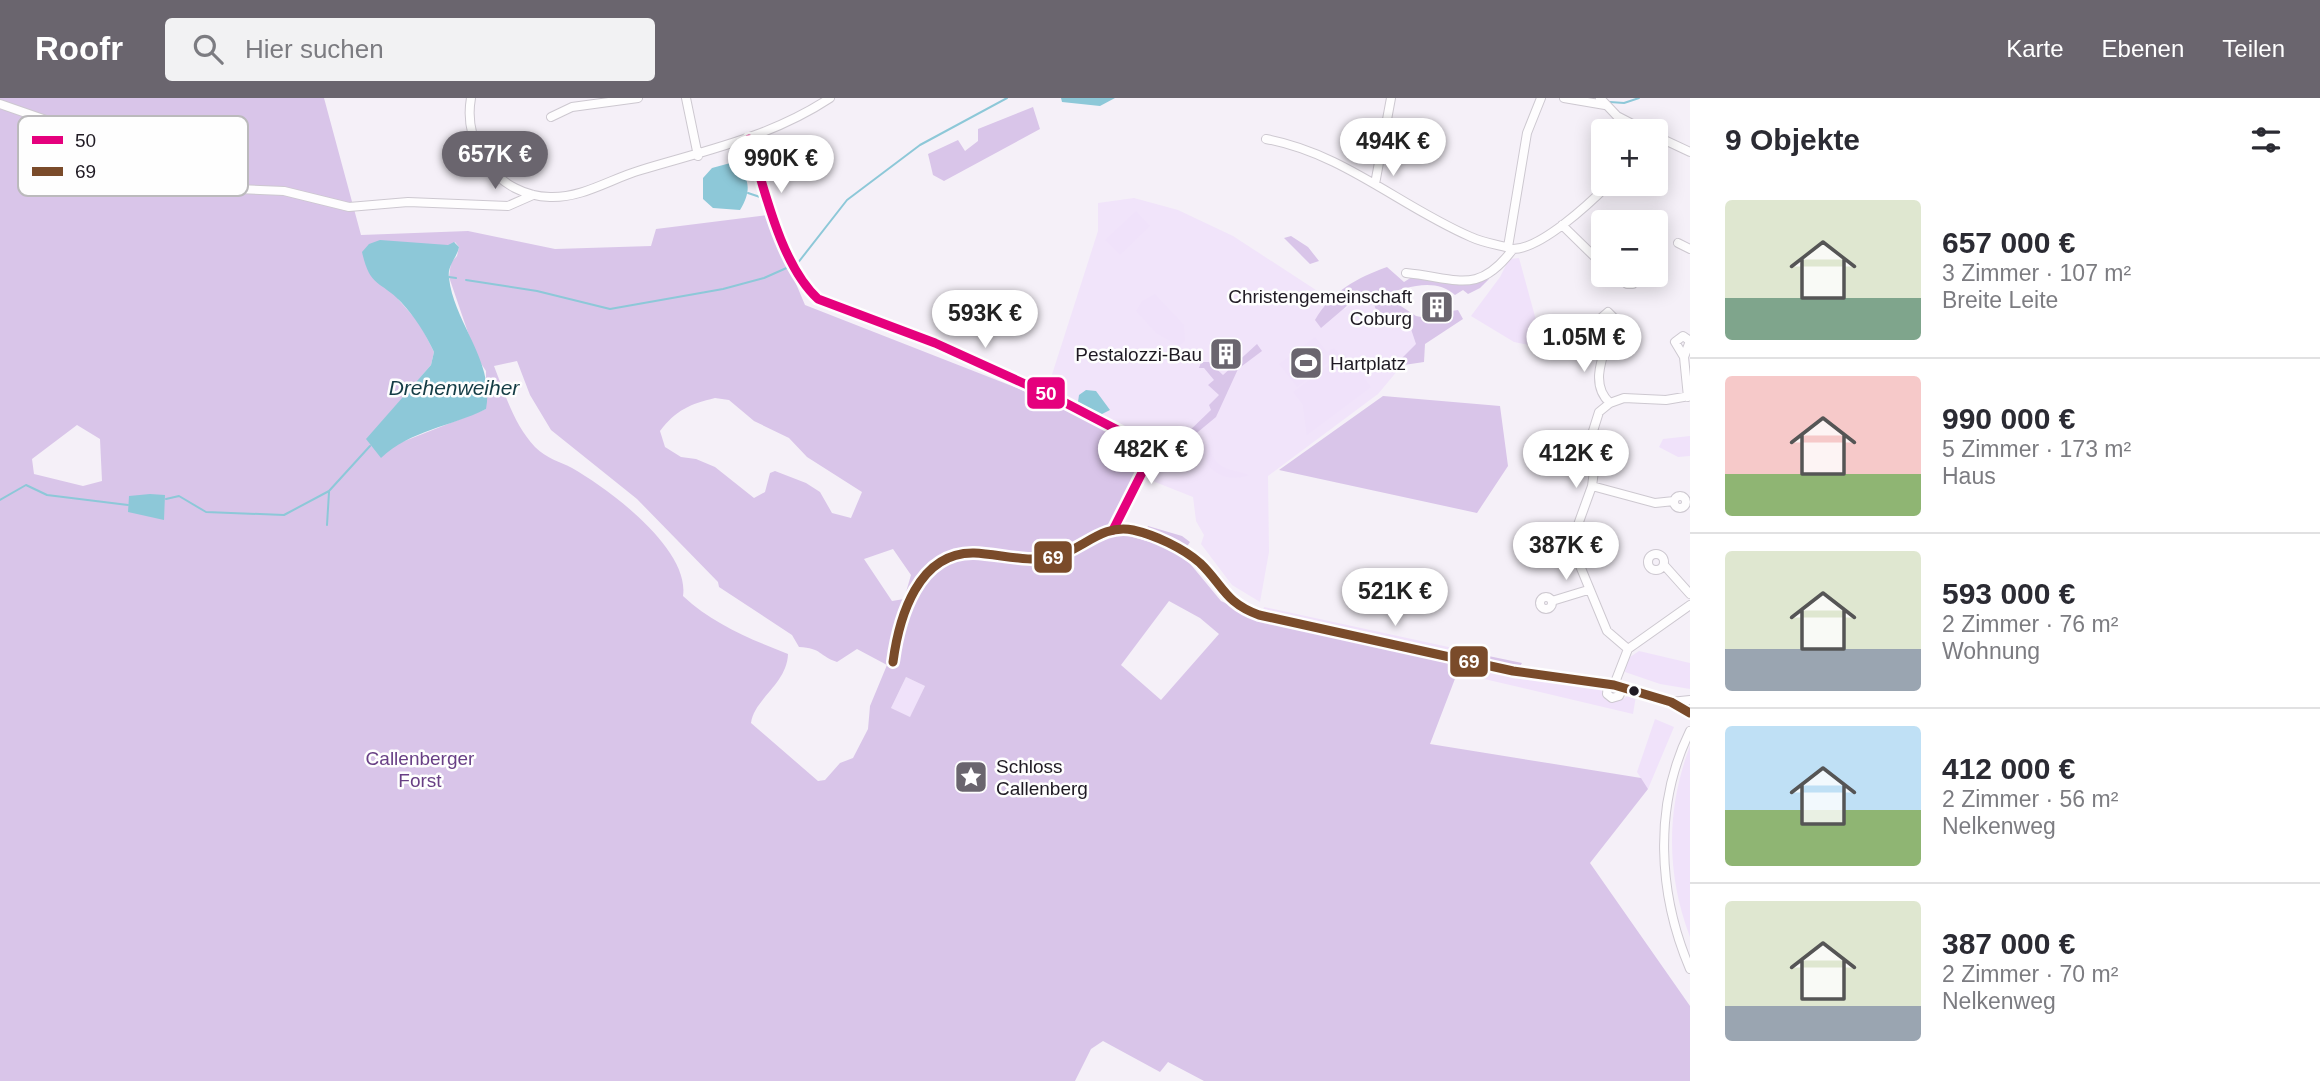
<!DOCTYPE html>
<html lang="de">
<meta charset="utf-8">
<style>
body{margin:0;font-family:Helvetica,sans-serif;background:#f2f2f3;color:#2b2b33;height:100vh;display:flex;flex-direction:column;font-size:26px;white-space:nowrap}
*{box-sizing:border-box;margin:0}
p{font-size:23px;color:#7c7c81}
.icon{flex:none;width:38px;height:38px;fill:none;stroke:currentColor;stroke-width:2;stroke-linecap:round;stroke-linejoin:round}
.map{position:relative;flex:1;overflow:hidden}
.drawer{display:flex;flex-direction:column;background:#fff;width:630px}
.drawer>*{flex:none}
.tools{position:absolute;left:1591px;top:21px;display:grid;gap:14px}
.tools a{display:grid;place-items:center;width:77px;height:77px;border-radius:7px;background:#fff;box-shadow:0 4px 18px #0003;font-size:35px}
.price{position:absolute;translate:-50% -60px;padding:0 16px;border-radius:24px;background:#fff;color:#222;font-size:23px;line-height:46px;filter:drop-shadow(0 2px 4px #0008)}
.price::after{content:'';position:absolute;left:50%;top:42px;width:21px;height:16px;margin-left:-10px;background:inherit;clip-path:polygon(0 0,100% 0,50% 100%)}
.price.current{background:#6a656e;color:#fff}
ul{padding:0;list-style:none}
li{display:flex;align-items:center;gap:21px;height:175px;padding:0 35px}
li+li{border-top:2px solid #e1e1e2}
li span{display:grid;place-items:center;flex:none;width:196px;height:140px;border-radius:7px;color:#555}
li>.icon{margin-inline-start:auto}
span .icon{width:84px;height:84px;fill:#fffc;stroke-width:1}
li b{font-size:30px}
h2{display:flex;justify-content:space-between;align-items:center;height:84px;padding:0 35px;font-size:30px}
header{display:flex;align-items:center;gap:42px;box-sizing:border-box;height:98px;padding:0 35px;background:#6a656e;color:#fff}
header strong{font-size:33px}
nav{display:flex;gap:38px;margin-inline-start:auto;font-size:24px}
.search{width:490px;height:63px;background:#f2f2f3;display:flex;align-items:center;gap:18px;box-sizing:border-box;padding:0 24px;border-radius:7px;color:#7c7c81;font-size:26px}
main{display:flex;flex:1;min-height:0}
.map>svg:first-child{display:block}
</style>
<header>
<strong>Roofr</strong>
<div class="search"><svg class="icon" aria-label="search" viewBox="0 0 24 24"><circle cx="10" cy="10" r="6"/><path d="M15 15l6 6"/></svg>Hier suchen</div>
<nav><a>Karte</a><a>Ebenen</a><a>Teilen</a></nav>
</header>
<main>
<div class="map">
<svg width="1690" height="983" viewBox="0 0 1690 983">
<rect width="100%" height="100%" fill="#f5f0f8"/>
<!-- built -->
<path fill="#f1e4fa" d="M1134 100 1178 112 1233 138 1345 211 1355 201 1368 198 1428 236 1378 296 1268 378 1269 454 1260 504 1232 487 1201 446 1204 437 1196 423 1193 399 1145 380 1159 349 1061 300 1048 289 1098 133V105Z"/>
<!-- green -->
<path fill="#f0e2fa" d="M1136 113 1150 128 1120 157 1105 142Z
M1519 160 1536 222 1538 249 1514 244 1471 218 1500 179 1509 161Z
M1155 196 1184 227 1185 243 1179 248 1156 235 1136 213 1142 203Z
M1315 239 1327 254 1334 250 1339 256 1297 289 1279 266Z
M1345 255 1371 289 1307 337 1303 307 1293 294Z
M1690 338V358L1678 359 1659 349 1663 341Z
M1203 346H1209C1214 373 1229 370 1249 377 1226 386 1201 372 1203 346Z
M1264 509 1467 553V556L1463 558 1263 514Z
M1639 553 1690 565V591L1660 586 1625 574 1627 561Z
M1468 567 1538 581 1601 588 1605 601 1618 603 1632 596 1636 598 1633 616 1463 576Z
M906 579 925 588 910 620 891 610Z
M1655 621 1674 629 1648 691 1637 674Z
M1690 648V839C1666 776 1666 711 1690 648Z"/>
<!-- forest -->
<path fill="#d9c5e9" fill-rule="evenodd" d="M0 0H324L361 137 468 133 555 151 651 148 656 131 767 117 805 207 1017 290 1146 349 1147 358 1120 415 1118 435 1161 447 1187 462 1221 503 1265 524 1461 565 1430 646 1641 680 1648 691 1590 765 1690 908V983H1204L1168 964 1160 974 1103 943 1091 951 1075 983H0ZM455 144 459 149 457 158 451 164 449 179 476 258 486 273V311L397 346 367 341 431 267 434 254 420 226 398 201ZM517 263 530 297 551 332 637 401 718 484 719 489 792 537 799 549C822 550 819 558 837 564L857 551 887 567 870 608 868 631 853 660 840 665 825 682 818 683 751 625C754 601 787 586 788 556 750 541 713 526 683 498 690 451 609 391 572 370 559 363 547 361 535 349 514 327 505 296 494 268ZM715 300 729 302 754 323 789 340 807 359 862 394 851 420 832 415 820 394 806 385 775 373 770 375 765 394 754 400 715 369 696 361 681 359 665 349 660 333C676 312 690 306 715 300ZM77 327 100 341 102 383 83 388 34 376 32 361ZM893 451 911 477 904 501 892 503 864 461ZM1169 503 1200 520 1219 536 1161 602 1121 567ZM906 579 925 588 910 619 891 610Z
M1033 9 1040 31 944 83 933 77 928 56 958 42 965 53 978 43V31Z
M1291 138 1308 149 1319 163 1310 166 1284 140Z
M1387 169 1404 184 1412 179 1458 186 1489 181 1480 190 1468 196 1463 192 1455 197C1436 179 1406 189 1384 197L1416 218 1442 223 1451 213 1458 212 1463 221 1425 246 1424 264 1404 267 1401 261 1416 246 1409 225 1400 219 1389 220 1375 210 1374 201 1368 198 1355 201 1321 230 1315 222C1332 193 1357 180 1387 169Z
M1257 246 1262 253 1238 271 1216 319 1181 348 1172 349 1170 338 1178 334 1185 337 1211 312 1209 307 1219 297 1208 287 1214 282 1204 270H1199L1201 264H1209L1223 277Z
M1383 298 1500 308 1508 368 1477 415 1279 372Z
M1148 428 1182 438 1190 444 1186 450 1145 434Z
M1474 555 1522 565 1519 570 1474 561Z"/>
<!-- water -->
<path fill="#8dc8d8" d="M1061 0H1115L1100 8 1062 4Z
M734 64C750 79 752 93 740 112L713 110 703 101V80L712 70Z
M380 142 448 147 454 144 459 149C457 160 447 167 449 180 454 225 495 263 486 311 450 329 411 332 381 360L366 341 431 267 434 254C425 235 415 219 401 204 380 182 370 190 362 154L369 146Z
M1086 292 1096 293 1110 312 1100 317 1078 304 1079 297Z
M150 396 165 397 164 422 128 414 129 398Z"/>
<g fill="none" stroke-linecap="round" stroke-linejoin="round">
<!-- stream -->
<path stroke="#8dc8d8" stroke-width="2" d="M1610 4 1624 5 1639 0
M748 95 763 100
M772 129 789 168
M797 166 847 102 920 47 1007 0
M449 179 456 180
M466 182 537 193 610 211 723 191 764 180 791 168
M166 401 179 398 206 414 284 417 329 393 370 348
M0 402 26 387 47 397 128 407
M327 427 329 394"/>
<defs>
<path id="minor" d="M471 0C462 49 499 98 550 99 583 100 610 81 641 72 707 52 771 39 830 0
M686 0 698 58
M1564 0 1605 7
M1600 0 1617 18 1646 33
M0 6 72 31 130 78 164 88 284 93 349 109 408 104 508 108 533 97
M551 19 572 9 638 0
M1656 38 1690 54
M749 41C764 89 780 166 818 201L935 245 1056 300 1154 351 1113 432
M1266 41C1343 55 1401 109 1471 139 1484 145 1499 147 1513 151
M1375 86 1391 0
M1562 127 1603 167
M1678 145 1690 151
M1508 149 1527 35 1541 0
M1406 175C1457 180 1478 198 1513 151 1541 151 1590 105 1609 86
M1615 177 1627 186H1633L1639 177
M1608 236 1601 220 1608 214 1614 220C1610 246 1585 283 1610 305
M1684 259 1675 244 1683 238 1690 243
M1688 299 1684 259 1690 243
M1592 388 1655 405 1674 403
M1674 404a6 6 0 1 1 12 0a6 6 0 1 1-12 0Z
M1648 464a8 8 0 1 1 16 0a8 8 0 1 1-16 0Z
M1664 467 1690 496
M1540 505a6 6 0 1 1 12 0a6 6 0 1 1-12 0Z
M1552 503 1588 492
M1628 551 1607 533 1571 446 1592 388 1597 351 1593 333 1599 314 1610 305 1624 300 1666 302 1690 298
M893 564C899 519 918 454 974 455 1000 456 1028 465 1054 459 1081 453 1102 425 1133 432 1155 437 1183 450 1200 465 1223 487 1225 505 1259 517L1513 573 1614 587 1671 604 1690 615
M1608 586 1607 596 1612 600 1619 598 1623 590
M1614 587 1628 551 1690 507
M1671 604 1690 602
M1690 633C1653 708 1658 796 1690 871"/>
</defs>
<!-- minor casing -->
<use href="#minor" stroke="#cdc8d0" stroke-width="10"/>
<!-- minor -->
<use href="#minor" stroke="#fefdfe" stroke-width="8"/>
<defs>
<path id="bus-1" d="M749 41C764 89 780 166 818 201L935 245 1056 300 1154 351 1113 432"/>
<path id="bus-2" d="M893 564C899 519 918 454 974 455 1000 456 1028 465 1054 459 1081 453 1102 425 1133 432 1155 437 1183 450 1200 465 1223 487 1225 505 1259 517L1513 573 1614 587 1671 604 1690 615"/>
</defs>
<!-- bus-1 casing -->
<use href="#bus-1" stroke="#fefefe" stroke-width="14"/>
<!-- bus-2 casing -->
<use href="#bus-2" stroke="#fefefe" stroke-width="14"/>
<!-- bus-1 -->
<use href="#bus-1" stroke="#e5007d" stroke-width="9"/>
<!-- bus-2 -->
<use href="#bus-2" stroke="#7a4b2a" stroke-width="9"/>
</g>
<!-- icons -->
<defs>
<symbol id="building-square" viewBox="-11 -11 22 22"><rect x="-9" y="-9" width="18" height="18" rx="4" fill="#6a656e" stroke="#fefefe"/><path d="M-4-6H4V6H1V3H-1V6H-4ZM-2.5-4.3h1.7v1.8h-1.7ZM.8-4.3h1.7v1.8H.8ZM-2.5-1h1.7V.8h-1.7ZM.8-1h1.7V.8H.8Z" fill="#fff"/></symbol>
<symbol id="stadium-square" viewBox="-11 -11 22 22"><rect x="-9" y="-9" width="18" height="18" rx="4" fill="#6a656e" stroke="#fefefe"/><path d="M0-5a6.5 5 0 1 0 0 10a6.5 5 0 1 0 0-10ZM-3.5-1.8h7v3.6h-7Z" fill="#fff"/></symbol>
<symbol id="sight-square" viewBox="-11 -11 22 22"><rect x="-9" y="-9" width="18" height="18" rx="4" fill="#6a656e" stroke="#fefefe"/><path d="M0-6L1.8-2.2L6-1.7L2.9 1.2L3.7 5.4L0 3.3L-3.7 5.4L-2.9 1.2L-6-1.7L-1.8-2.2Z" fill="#fff"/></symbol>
</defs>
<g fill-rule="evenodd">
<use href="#building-square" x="1418" y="190" width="38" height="38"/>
<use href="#building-square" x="1207" y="237" width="38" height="38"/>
<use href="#stadium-square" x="1287" y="246" width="38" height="38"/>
<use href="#sight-square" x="952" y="660" width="38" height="38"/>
</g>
<!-- markers -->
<circle fill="#1f1a23" stroke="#fefefe" stroke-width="2.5" cx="1634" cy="593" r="6"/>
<g text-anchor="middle" stroke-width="5" stroke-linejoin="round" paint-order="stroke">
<!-- poi labels -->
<g font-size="19" fill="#1f1a23" stroke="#fefefe" text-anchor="end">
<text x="1412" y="205">Christengemeinschaft<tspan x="1412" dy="22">Coburg</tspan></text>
<text x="1202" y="263">Pestalozzi-Bau</text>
<text x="1330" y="272" text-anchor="start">Hartplatz</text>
<text x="996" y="675" text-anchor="start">Schloss<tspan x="996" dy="22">Callenberg</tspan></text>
</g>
<!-- park labels -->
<g font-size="19" fill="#683f85" stroke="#fefefe">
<text x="420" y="667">Callenberger<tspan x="420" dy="22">Forst</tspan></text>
</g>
<!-- water labels -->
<g font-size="21" font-style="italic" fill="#143c45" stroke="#fefefe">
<text x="454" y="297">Drehenweiher</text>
</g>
</g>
<!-- legend -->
<rect x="18" y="18" width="230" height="80" rx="10" fill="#fefefe" stroke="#bbbabc" stroke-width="2"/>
<rect x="32" y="38" width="31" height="8" fill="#e5007d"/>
<rect x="32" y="69" width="31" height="9" fill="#7a4b2a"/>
<g font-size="19" fill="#1f1a23">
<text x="75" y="49">50</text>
<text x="75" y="80">69</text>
</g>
<g stroke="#fefefe" stroke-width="2.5">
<rect x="1026" y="278" width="40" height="34" rx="7" fill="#e5007d"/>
<rect x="1033" y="442" width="40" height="34" rx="7" fill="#7a4b2a"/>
<rect x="1449" y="547" width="40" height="33" rx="7" fill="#7a4b2a"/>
</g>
<g font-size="19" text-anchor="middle" font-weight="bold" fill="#fff">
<text x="1046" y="302">50</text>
<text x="1053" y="466">69</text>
<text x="1469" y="570">69</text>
</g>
</svg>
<div class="tools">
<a>+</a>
<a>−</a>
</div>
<b class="price" style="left:1393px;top:80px">494K €</b>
<b class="price current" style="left:495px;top:93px">657K €</b>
<b class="price" style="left:781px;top:97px">990K €</b>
<b class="price" style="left:985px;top:252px">593K €</b>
<b class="price" style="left:1584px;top:276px">1.05M €</b>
<b class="price" style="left:1151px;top:388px">482K €</b>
<b class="price" style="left:1576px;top:392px">412K €</b>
<b class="price" style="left:1566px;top:484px">387K €</b>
<b class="price" style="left:1395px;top:530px">521K €</b>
</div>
<section class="drawer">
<h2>9 Objekte<svg class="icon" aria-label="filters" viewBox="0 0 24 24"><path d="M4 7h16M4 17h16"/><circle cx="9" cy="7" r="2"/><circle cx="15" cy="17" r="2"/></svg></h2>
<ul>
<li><span style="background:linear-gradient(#dfe7d0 70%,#7fa58c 0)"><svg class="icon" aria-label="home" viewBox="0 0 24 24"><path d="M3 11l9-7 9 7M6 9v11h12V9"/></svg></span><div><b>657 000 €</b><p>3 Zimmer · 107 m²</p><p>Breite Leite</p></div></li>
<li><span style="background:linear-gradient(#f6c9c9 70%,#8fb573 0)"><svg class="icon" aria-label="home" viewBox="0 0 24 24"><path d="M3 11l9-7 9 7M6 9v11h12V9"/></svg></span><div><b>990 000 €</b><p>5 Zimmer · 173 m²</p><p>Haus</p></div></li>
<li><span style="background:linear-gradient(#dfe7d0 70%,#9aa5b1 0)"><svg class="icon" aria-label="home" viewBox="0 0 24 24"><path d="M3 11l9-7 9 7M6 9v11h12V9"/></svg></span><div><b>593 000 €</b><p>2 Zimmer · 76 m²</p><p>Wohnung</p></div></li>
<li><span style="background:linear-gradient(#bfe0f5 60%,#8fb573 0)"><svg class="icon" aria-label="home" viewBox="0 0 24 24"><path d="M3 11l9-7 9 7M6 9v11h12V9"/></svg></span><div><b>412 000 €</b><p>2 Zimmer · 56 m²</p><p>Nelkenweg</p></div></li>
<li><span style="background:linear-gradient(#dfe7d0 75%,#9aa5b1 0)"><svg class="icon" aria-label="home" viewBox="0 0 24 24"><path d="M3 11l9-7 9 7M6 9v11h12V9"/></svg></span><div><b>387 000 €</b><p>2 Zimmer · 70 m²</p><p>Nelkenweg</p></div></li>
</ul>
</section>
</main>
